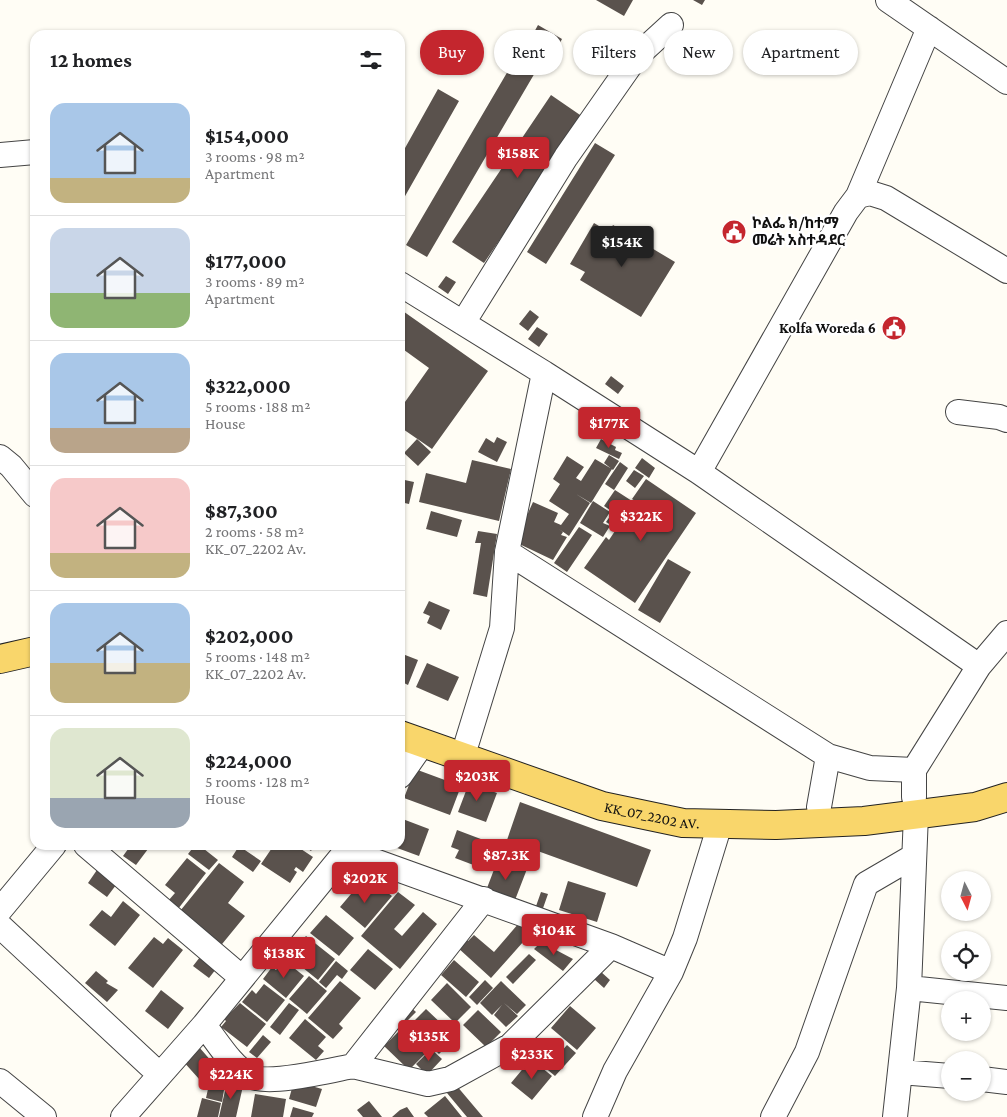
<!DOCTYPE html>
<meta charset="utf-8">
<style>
body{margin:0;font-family:"Crimson Pro","Noto Sans Ethiopic",serif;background:#f2f2f2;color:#202124;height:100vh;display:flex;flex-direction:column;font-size:19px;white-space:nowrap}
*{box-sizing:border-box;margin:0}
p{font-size:16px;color:#757577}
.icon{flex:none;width:28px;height:28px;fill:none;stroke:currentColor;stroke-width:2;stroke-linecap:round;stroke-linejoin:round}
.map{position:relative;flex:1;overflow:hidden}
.side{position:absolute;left:30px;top:30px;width:375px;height:820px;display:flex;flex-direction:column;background:#fff;border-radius:15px;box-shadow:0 1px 4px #0004}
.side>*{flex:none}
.hud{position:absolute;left:420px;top:30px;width:475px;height:45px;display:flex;gap:10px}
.needle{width:32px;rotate:174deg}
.fabs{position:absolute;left:941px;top:871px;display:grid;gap:10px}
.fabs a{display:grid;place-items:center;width:50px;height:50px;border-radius:50%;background:#fff;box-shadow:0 1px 4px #0004;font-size:25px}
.price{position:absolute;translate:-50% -42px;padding:0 11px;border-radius:5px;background:#c4262e;color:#fff;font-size:16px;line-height:32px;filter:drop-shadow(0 1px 2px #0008)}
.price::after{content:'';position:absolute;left:50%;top:30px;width:15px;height:11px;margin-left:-8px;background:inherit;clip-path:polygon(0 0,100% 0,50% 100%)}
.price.current{background:#222;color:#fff}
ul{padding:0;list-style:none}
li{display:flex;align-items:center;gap:15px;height:125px;padding:0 20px}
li+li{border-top:1px solid #e0e0e0}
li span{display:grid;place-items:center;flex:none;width:140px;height:100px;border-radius:15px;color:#555}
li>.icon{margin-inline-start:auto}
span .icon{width:60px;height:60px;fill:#fffc;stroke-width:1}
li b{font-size:21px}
h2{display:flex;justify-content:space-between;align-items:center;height:60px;padding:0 20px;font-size:21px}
.tag{padding:0 18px;border-radius:22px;background:#fff;box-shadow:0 1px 4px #0004;font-size:18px;line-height:45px}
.tag.current{background:#c4262e;color:#fff}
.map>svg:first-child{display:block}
</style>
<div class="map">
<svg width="1007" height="1117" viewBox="0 0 1007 1117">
<rect width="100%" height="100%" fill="#fffdf5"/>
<!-- building -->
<path fill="#5a524d" d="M596 0H633L624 16Z
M693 0H705L702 5Z
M538 25 562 39 553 56 542 50 539 55 526 47Z
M526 50 532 53 528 61 522 57Z
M515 59 536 71 427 257 406 245Z
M438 89 459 101 400 205V157Z
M551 95 583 117 484 263 452 242Z
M595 143 615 155 546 264 527 252Z
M594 223 609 232 613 225 675 262 641 317 580 280 585 272 570 264Z
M446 276 456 282 448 294 438 287Z
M400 309 488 371 432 449 400 427V409L429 368 400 347Z
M530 310 539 317 528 331 519 324Z
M537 327 548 334 539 347 528 339Z
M611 376 624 386 618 394 605 384Z
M497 437 507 442 497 462 478 452 486 438 494 443Z
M417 439 431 452 418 466 404 453Z
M601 439 616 447 615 450 622 453 619 459 596 448Z
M609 455 619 461 613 470 604 463Z
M567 456 584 467 576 478 581 481 595 459 612 469 591 503 576 494 590 503 569 536 559 529 563 532 561 535 567 537 553 560 515 542 533 502 558 513 554 522 561 525 569 514 549 501 560 484 553 479Z
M642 458 655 468 649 478 635 468Z
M472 460 511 469 499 521 419 502 426 473 466 483Z
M620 462 628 468 614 490 605 484Z
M634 470 644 476 635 488 626 481Z
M400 479 414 482 409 504 400 502Z
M646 479 696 513 635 603 584 568 606 537 609 540 635 501 632 499Z
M615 490 632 501 614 527 606 522 613 512 604 506Z
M593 501 610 512 603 523 610 526 603 537 580 523Z
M431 511 462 520 457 537 426 529Z
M579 527 592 535 567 572 554 563Z
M478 531 497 534 487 597 473 594 481 543H475Z
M668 559 691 572 660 623 638 610Z
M429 601 450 610 441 630 427 623 430 616 423 613Z
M400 653 418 660 408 685 400 681Z
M427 663 459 677 448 701 416 687Z
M415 769 461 786 450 815 404 798Z
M469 783 497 793 486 822 458 812Z
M520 802 651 850 637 887 507 840Z
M400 818 429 829 419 856 389 845H400Z
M457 830 494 844 484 869 455 858 459 850 451 847Z
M131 845H151L136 865 123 856Z
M195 845H199L218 860 209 870 188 854Z
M274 845H280L285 849 288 845H295L313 857 303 872 296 867 294 870 297 872 290 883 261 864Z
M302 845H315L311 851Z
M239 846 261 861 253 872 232 857Z
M187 858 206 873 178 909 168 901 175 893 165 885Z
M498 859 527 869 515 900 484 896Z
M219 863 244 882 228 903 245 916 218 949 176 916Z
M99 867 119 881 107 897 88 883Z
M362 881 375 892 380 887 392 896 365 928 340 907Z
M568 881 606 893 597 922 559 910Z
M398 892 415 905 394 929 402 936 423 912 437 924 400 969 361 936Z
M541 892 548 894 542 911 535 909Z
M123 901 140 915 115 946 89 925 102 910 111 917Z
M326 915 354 938 339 956 310 933Z
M519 923 531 933 491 978 457 947 465 938 468 941 474 935 494 952Z
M306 936 335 959 318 980 282 951 291 940 298 945Z
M154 937 163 944 168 938 183 950 153 988 128 968Z
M541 942 573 959 563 971 534 949Z
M368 949 393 969 375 990 350 970Z
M529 954 536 960 513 984 506 977Z
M200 957 216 969 209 978 193 966Z
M284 960 304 976 286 998 263 979 272 967 276 970Z
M454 960 479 982 466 997 441 975Z
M336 961 348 971 342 979 337 975 326 988 319 982Z
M96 971 108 981 106 983 118 990 107 1002 85 983Z
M600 971 610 980 604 988 594 979Z
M309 976 327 991 307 1014 289 999Z
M485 980 493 988 477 1005 469 997Z
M340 981 361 998 339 1024 343 1028 333 1039 308 1018Z
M501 981 526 1005 517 1014 504 1003 518 1016 506 1027 494 1015 502 1005 492 1015 480 1003Z
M447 983 471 1007 455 1023 431 1000Z
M264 984 285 1000 267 1022 242 1002 252 990 256 994Z
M161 990 184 1008 168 1029 145 1011Z
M240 1003 266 1024 247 1047 221 1027 226 1021 224 1019Z
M289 1003 299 1010 280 1035 270 1027Z
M408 1005 416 1012 407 1021 400 1014Z
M570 1006 596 1028 577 1050 551 1028Z
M426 1009 445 1027 429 1044 409 1026Z
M478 1010 501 1032 486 1047 463 1025Z
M305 1019 326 1037 318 1046 324 1051 316 1060 289 1038Z
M447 1028 456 1037 439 1054 430 1045Z
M401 1029 426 1053 409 1070 384 1046Z
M263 1035 271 1042 257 1058 249 1052Z
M543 1038 560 1053 567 1045 576 1053 555 1076 529 1054Z
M199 1047 226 1078 222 1102 206 1098 208 1089 182 1060Z
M431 1049 442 1059 427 1075 416 1064Z
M531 1059 552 1076 532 1100 511 1083Z
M294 1081 322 1089 316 1107 289 1099Z
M227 1082 243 1086 236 1117H219Z
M456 1085 483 1117H467L447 1093Z
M255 1094 286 1099 283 1117H251Z
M445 1096 462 1117H428L424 1113Z
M202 1098 221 1103 218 1117H197Z
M369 1101 382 1117H363L357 1110Z
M293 1107 314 1113 312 1117H290Z
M407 1107 414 1117H392L400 1110Z"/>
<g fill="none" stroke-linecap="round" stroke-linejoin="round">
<defs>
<path id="minor" d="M888 0 1007 82
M0 155 35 152
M858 196 870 193 886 198 1007 271
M400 284 544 373
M463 323 566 157 636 57 671 25
M958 412 999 417 1007 420
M0 457 11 466 35 495
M699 472 846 212 858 196 929 28
M507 552 828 756 870 768 914 770
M467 742 502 628 507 552 544 373 699 472 979 666
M400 776 423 743
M914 797V770L979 666 1007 633
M819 807 828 756
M86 845 241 977
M347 851 611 946 510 1046 450 1079 428 1084 353 1066
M0 910 54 845
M0 926 159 1074
M611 946 671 972
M909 988 1007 998
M204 1025C217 1041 231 1066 250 1076 268 1086 332 1070 353 1066L484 899
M900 1072 950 1076
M982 1079 1007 1082
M0 1081 44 1117
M123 1117 204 1025 351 845
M595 1117 615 1071 671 972 685 938 720 824
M773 1117 807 1052 866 884 914 856
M895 1117 909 988 916 814"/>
<g id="major">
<path d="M0 659 35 651"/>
<path id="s1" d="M400 735 602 806 683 823 776 825 864 821 975 807 1007 797"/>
</g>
</defs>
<!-- minor casing -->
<use href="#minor" stroke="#444" stroke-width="26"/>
<!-- major casing -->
<use href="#major" stroke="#222" stroke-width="30"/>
<!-- minor -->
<use href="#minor" stroke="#fff" stroke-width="24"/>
<!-- major -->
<use href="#major" stroke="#f9d66b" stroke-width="28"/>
</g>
<!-- icons -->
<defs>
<symbol id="civic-disc" viewBox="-11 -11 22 22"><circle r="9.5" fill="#c4262e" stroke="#fff"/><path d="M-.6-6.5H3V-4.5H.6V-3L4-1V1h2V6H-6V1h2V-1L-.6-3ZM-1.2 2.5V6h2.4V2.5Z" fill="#fff"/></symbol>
</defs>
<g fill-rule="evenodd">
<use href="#civic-disc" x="720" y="218" width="28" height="28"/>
<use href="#civic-disc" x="880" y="314" width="28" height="28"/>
</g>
<g text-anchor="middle" stroke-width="5" stroke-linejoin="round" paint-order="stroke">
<!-- poi labels -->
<g font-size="15" font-weight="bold" fill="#111" stroke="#fff" text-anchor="start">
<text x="752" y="228">ኮልፌ ክ/ከተማ<tspan x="752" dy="17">መሬት አስተዳደር</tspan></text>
<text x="876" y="333" text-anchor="end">Kolfa Woreda 6</text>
</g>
<!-- street labels -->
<g font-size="15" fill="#111" stroke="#fff">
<text dy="5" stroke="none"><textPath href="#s1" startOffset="265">KK_07_2202 AV.</textPath></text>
</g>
</g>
</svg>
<div class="fabs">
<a><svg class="needle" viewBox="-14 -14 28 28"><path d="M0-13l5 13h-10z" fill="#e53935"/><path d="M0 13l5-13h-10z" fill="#757577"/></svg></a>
<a><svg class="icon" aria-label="locate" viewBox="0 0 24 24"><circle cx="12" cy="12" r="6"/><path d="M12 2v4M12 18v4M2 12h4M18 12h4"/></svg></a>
<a>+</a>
<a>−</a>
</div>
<b class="price" style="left:518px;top:179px">$158K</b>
<b class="price current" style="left:622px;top:268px">$154K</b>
<b class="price" style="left:609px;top:449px">$177K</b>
<b class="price" style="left:641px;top:542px">$322K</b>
<b class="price" style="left:477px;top:802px">$203K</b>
<b class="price" style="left:506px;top:881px">$87.3K</b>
<b class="price" style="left:365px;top:904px">$202K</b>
<b class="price" style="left:554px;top:956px">$104K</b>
<b class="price" style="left:284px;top:979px">$138K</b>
<b class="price" style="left:429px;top:1062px">$135K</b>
<b class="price" style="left:532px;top:1080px">$233K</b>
<b class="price" style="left:231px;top:1100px">$224K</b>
<div class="hud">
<a class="tag current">Buy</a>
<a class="tag">Rent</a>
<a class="tag">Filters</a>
<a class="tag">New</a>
<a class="tag">Apartment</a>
</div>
<section class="side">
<h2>12 homes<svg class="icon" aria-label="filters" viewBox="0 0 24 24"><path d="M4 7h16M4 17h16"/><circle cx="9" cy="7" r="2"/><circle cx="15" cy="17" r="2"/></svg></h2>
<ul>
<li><span style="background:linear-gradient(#a9c7e8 75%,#c2b280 0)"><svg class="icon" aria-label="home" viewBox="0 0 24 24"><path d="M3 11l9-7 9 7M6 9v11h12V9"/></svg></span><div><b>$154,000</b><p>3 rooms · 98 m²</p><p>Apartment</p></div></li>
<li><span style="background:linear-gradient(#c9d6e8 65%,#8fb573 0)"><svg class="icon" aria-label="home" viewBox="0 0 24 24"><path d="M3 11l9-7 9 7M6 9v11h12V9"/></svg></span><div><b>$177,000</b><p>3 rooms · 89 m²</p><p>Apartment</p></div></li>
<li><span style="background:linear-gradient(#a9c7e8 75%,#b9a48a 0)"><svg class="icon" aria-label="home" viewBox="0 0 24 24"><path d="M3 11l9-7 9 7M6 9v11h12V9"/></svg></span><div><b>$322,000</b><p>5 rooms · 188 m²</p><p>House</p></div></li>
<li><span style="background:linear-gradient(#f6c9c9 75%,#c2b280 0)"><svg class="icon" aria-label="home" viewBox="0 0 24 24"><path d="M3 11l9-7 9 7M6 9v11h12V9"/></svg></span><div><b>$87,300</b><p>2 rooms · 58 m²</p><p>KK_07_2202 Av.</p></div></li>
<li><span style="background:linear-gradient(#a9c7e8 60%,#c2b280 0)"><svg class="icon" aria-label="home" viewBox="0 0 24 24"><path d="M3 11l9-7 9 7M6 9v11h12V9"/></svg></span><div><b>$202,000</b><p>5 rooms · 148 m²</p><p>KK_07_2202 Av.</p></div></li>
<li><span style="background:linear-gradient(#dfe7d0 70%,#9aa5b1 0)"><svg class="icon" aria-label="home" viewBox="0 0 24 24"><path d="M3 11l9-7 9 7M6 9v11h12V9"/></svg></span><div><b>$224,000</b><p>5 rooms · 128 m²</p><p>House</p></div></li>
</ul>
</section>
</div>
